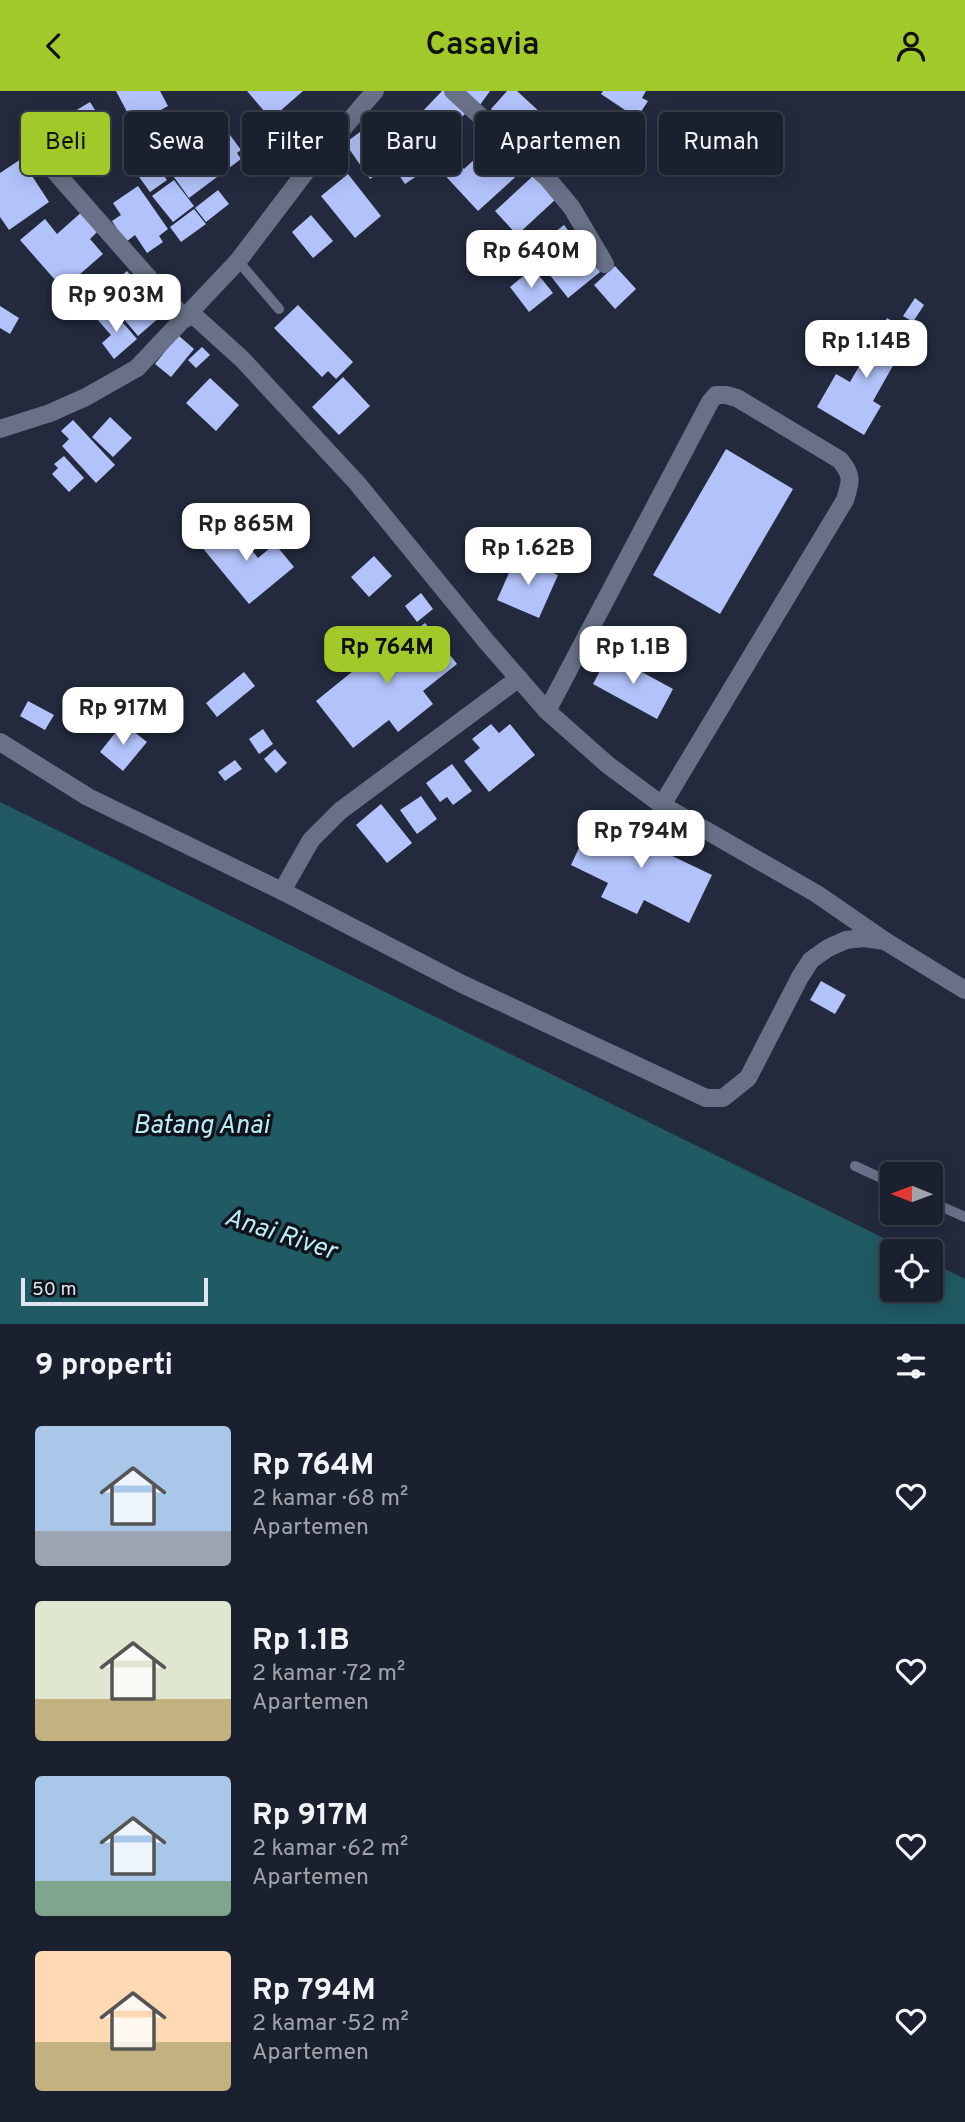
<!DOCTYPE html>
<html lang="id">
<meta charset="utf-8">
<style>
body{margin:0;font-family:Overpass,sans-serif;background:#282d3a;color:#f1f3f6;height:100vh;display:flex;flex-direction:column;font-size:26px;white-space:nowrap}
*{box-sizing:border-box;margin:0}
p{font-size:23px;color:#a0a3aa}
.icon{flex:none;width:38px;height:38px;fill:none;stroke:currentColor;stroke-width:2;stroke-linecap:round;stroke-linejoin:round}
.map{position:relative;height:1233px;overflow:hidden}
.side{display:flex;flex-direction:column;background:#1b202e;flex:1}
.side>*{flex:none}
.guide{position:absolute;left:21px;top:21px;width:924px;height:63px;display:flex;gap:14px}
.needle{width:46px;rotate:271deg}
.buttons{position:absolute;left:880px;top:1071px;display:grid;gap:14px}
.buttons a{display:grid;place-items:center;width:63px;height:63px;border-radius:7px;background:#1b202e;box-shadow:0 4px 18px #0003,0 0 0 2px #393e4a;font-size:35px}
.scale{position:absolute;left:21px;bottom:18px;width:187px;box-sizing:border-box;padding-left:7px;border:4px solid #dfe4f1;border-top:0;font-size:19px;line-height:24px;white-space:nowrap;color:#dfe4f1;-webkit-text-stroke:5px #10131c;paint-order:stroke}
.price{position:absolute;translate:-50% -60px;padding:0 16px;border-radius:14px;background:#fff;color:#222;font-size:23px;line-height:46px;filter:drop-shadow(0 2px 4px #0008)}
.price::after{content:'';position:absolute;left:50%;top:42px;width:21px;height:16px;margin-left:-10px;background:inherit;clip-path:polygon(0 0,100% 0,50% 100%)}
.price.on{background:#a1c92a;color:#111}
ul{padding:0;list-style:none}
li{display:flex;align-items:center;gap:21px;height:175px;padding:0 35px}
li span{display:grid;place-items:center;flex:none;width:196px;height:140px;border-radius:7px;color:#555}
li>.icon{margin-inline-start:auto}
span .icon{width:84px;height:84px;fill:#fffc;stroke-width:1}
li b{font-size:30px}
h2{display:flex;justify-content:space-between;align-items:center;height:84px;padding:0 35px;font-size:30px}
.pill{padding:0 24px;border-radius:7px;background:#1b202e;box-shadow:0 4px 18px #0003,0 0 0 2px #393e4a;font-size:24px;line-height:63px}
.pill.on{background:#a1c92a;color:#111}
header{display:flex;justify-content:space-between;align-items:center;height:91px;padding:0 35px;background:#a1c92a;color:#111;font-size:32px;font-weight:600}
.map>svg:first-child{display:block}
</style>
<header><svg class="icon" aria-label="back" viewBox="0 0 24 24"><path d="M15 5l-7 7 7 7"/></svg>Casavia<svg class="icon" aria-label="person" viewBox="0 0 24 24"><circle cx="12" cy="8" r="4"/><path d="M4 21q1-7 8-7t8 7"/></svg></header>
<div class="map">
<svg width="965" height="1233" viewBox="0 0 965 1233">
<rect width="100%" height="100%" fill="#242a3e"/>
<!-- water -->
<path fill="#205a63" d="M0 711 910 1160H892V1199H931V1171L965 1188V1233H0Z"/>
<!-- building -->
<path fill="#b2c3fb" d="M116 0H160L168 15 134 34Z
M247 0H303L271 28Z
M442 0H449L469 19 445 43 422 21Z
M461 0H490L480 14Z
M507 0H517L542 23 522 46 491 18Z
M603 0H646L642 7 648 10 637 27 601 3Z
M90 11 107 38 69 61 52 34Z
M399 30 430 76 405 93 381 58 388 53 381 43Z
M222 33 241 59 237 62 241 68 189 107 161 68 180 53 185 61Z
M537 38 550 53 536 66 523 51Z
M360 41 385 77 370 88 345 52Z
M489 55 495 62 501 56 522 80 478 120 439 78 453 66 464 78Z
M21 68 49 111 9 139 0 126V82Z
M153 71 167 89 150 101 137 83Z
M348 83 381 125 355 147 321 105Z
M534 84 556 108 517 144 495 120Z
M174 89 194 115 173 131 152 105Z
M138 95 168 138 159 145 163 151 147 162 135 144 126 151 112 130 121 124 113 112Z
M218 99 229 113 206 131 195 117Z
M194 118 206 133 181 151 170 136Z
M84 119 97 141 90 148 103 163 63 198 20 149 45 128 57 143Z
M311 124 333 150 313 167 292 141Z
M564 134 600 181 568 207 531 160Z
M615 175 636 198 615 218 594 194Z
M533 177 553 202 529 221 510 196Z
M127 180 145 202 119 224 101 202Z
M144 207 160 226 138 245 122 226Z
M915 207 924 214 913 231 903 225Z
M298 214 353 271 336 288 328 280 322 286 274 237Z
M0 215 19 227 10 243 0 237Z
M110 217 137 248 114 268 102 252 111 244 97 228Z
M887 227 912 241 873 310 881 315 864 344 817 316 836 283 850 291Z
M178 244 194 258 171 286 155 273Z
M202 256 210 264 196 277 188 269Z
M343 286 370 315 339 344 312 316Z
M210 287 239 314 216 340 186 312Z
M110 326 132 347 113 366 92 346Z
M73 329 115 374 96 392 62 355 69 348 61 340Z
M726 358 793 398 720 523 653 484Z
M64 365 84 387 69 401 52 383 58 377 54 373Z
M230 432 258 467 275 453 294 476 249 513 201 455Z
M374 465 392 485 369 506 351 486Z
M516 466 558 484 539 527 497 509Z
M421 502 433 518 417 531 405 515Z
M425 532 457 573 423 600 433 613 398 641 389 629 353 657 316 610 353 580 347 573 375 551 385 563Z
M609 563 673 598 657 628 593 593Z
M244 581 255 595 217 626 206 612Z
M28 610 54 624 45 639 20 625Z
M123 632 147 651 123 680 100 661Z
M491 633 499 642 510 633 535 664 489 701 464 670 480 657 472 648Z
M263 638 273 653 259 663 249 648Z
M275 658 287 672 276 682 264 668Z
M235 669 242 678 225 690 218 681Z
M452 673 472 700 453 714 447 706 440 711 426 692Z
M421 705 437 728 417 743 400 719Z
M381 713 412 752 387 772 356 734Z
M593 727 636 748 643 732 676 747 668 763 712 784 689 832 644 809 637 823 601 806 608 792 571 774Z
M821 890 846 904 835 923 810 909Z"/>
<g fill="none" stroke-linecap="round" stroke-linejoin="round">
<!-- lane -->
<path stroke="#697188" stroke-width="10" d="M238 170 279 218
M855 1075 892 1092
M931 1111 965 1126"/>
<!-- street -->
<path stroke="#697188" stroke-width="18" d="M453 0 548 88 572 117 605 173
M35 58 185 228
M190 221 242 268 357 392 486 550 547 620 608 674 662 714 817 803 885 850
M0 338 50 322 86 306 137 277 238 170 304 83 375 0
M547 620 710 311 716 304H726L737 307 840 369C853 385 851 390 845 409L662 714
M282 800 311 749 340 720 519 587"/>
<!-- secondary -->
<path stroke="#697188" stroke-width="18" d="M0 651 88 706 282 800 462 893 706 1007H723L748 987 800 886 811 869 828 857 846 849 864 847 885 850 965 899"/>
</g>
<g text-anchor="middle" stroke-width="7" stroke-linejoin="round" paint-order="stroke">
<!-- water labels -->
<g font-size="26" font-style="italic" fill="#bbedf6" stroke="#10131c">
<text x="201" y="1042">Batang Anai</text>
<text transform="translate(281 1142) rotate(18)" y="9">Anai River</text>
</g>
</g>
</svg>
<div class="buttons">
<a><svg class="needle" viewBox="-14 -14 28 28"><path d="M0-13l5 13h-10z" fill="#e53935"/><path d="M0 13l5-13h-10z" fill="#a0a3aa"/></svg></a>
<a><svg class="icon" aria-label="locate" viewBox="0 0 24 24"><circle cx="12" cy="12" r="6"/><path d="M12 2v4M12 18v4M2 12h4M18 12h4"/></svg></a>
</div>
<div class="scale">50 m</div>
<b class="price" style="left:531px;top:199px">Rp 640M</b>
<b class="price" style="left:116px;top:243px">Rp 903M</b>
<b class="price" style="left:866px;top:289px">Rp 1.14B</b>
<b class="price" style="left:246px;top:472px">Rp 865M</b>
<b class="price" style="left:528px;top:496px">Rp 1.62B</b>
<b class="price on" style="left:387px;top:595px">Rp 764M</b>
<b class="price" style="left:633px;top:595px">Rp 1.1B</b>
<b class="price" style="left:123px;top:656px">Rp 917M</b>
<b class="price" style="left:641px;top:779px">Rp 794M</b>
<div class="guide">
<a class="pill on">Beli</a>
<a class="pill">Sewa</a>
<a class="pill">Filter</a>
<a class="pill">Baru</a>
<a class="pill">Apartemen</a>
<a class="pill">Rumah</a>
</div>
</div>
<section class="side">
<h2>9 properti<svg class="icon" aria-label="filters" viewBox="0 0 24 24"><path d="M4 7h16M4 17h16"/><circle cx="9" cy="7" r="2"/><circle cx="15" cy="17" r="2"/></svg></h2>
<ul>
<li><span style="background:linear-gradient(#a9c7e8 75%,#9aa5b1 0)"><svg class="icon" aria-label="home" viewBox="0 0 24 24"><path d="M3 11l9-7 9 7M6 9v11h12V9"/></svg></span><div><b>Rp 764M</b><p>2 kamar · 68 m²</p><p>Apartemen</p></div><svg class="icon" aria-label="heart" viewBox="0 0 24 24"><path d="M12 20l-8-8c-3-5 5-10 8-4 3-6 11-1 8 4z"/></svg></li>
<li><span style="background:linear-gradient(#dfe7d0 70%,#c2b280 0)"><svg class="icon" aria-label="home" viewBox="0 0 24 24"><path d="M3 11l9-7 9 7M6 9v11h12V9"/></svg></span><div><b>Rp 1.1B</b><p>2 kamar · 72 m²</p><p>Apartemen</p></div><svg class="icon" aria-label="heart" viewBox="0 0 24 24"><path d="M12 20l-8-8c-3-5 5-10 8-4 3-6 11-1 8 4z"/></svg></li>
<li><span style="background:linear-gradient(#a9c7e8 75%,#7fa58c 0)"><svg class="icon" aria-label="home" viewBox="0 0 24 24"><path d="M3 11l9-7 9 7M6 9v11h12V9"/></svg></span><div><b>Rp 917M</b><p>2 kamar · 62 m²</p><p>Apartemen</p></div><svg class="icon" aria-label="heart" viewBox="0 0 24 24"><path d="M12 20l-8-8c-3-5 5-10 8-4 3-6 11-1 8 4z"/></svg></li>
<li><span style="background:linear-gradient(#ffd9b3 65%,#c2b280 0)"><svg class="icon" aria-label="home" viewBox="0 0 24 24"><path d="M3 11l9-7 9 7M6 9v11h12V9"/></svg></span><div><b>Rp 794M</b><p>2 kamar · 52 m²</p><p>Apartemen</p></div><svg class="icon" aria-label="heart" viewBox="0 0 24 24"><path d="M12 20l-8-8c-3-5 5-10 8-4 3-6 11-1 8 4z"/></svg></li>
</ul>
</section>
